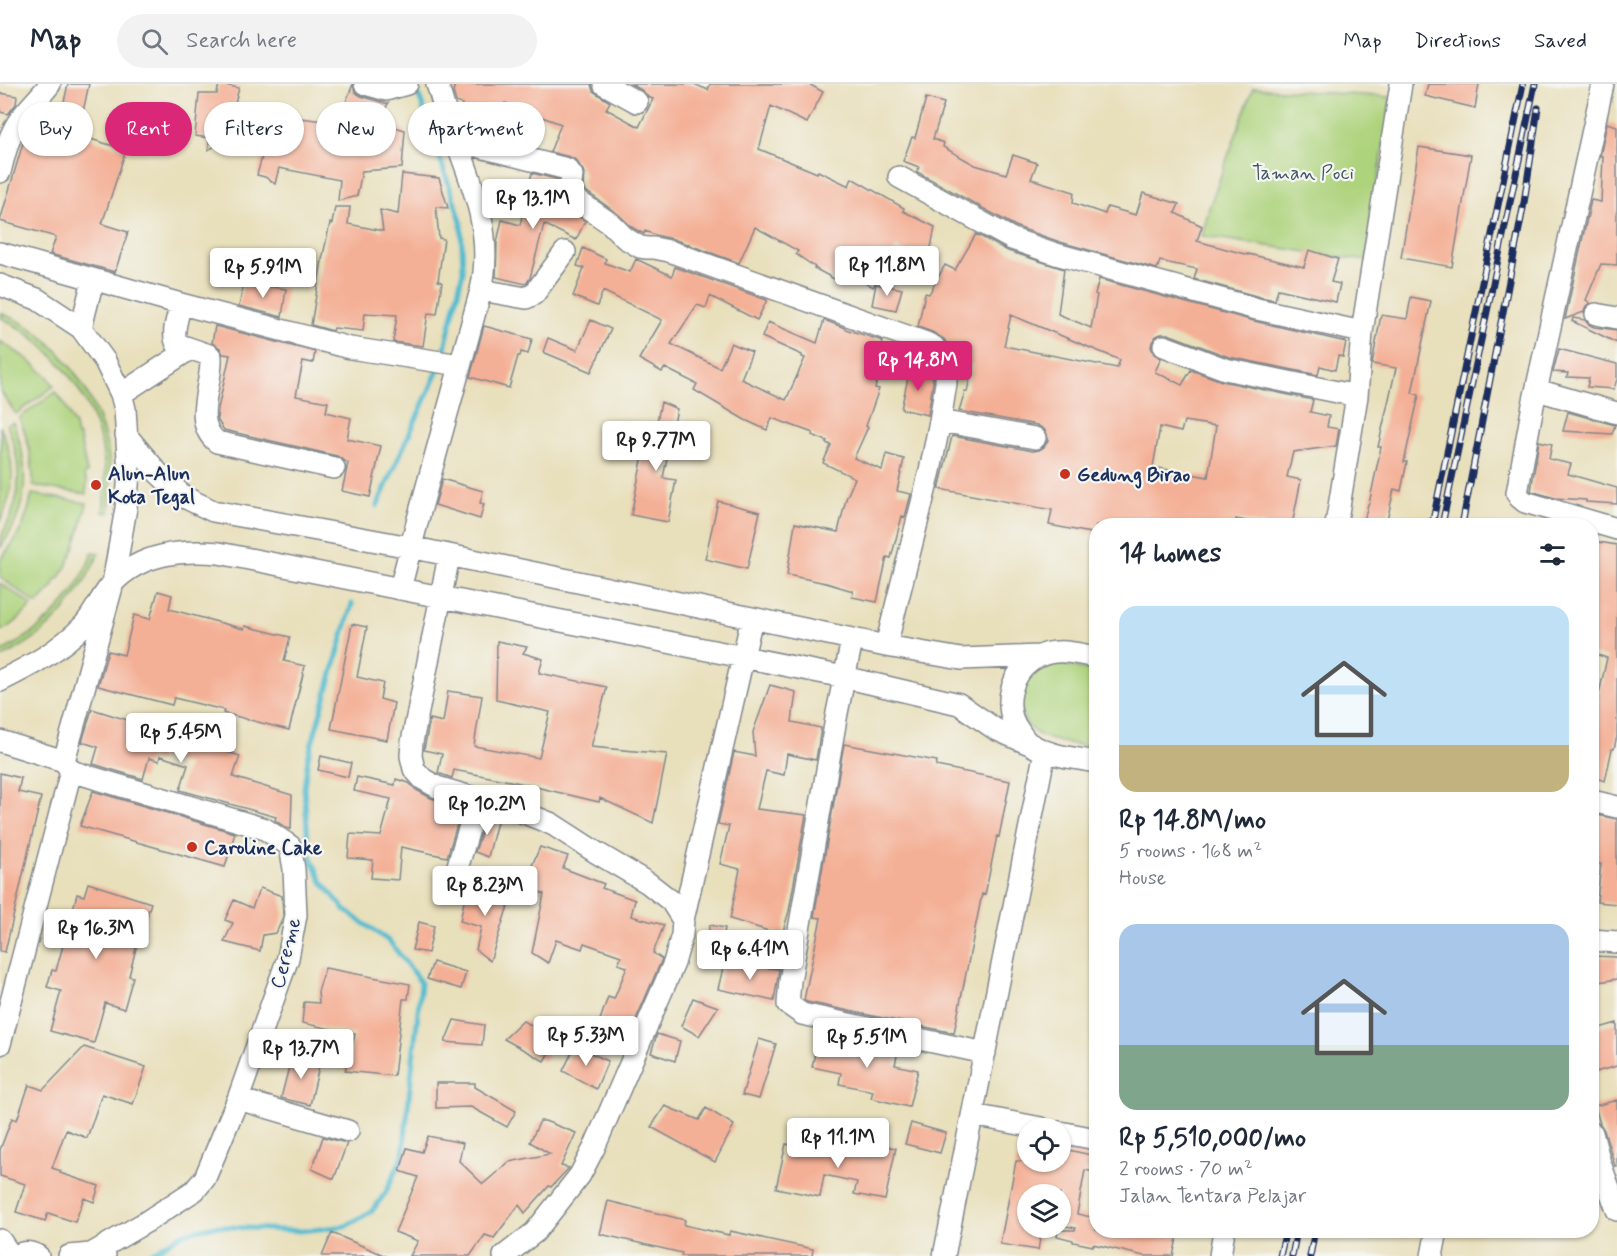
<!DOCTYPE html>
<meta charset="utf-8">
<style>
body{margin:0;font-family:Mynerve,sans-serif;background:#f2f2f3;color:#1f2937;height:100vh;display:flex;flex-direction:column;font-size:22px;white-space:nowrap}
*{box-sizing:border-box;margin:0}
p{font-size:20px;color:#747a83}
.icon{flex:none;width:33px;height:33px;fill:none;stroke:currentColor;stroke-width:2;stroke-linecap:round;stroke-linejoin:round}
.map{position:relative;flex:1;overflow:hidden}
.sheet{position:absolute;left:1089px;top:434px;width:510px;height:720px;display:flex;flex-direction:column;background:#fff;border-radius:24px;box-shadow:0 2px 4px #0004}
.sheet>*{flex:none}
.guide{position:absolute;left:18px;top:18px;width:570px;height:54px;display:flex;gap:12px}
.fabs{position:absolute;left:1017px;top:1034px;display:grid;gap:12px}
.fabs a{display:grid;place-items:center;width:54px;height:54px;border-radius:50%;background:#fff;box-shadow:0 2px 4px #0004;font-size:30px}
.price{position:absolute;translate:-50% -51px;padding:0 14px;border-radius:6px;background:#fff;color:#222;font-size:20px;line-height:39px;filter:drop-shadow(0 2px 3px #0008)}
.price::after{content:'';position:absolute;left:50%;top:36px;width:18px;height:14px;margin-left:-9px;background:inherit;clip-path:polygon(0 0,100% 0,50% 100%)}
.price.on{background:#db2777;color:#fff}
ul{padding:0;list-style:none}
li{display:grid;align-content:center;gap:12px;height:318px;padding:0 30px}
li span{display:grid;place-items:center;height:186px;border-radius:18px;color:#555}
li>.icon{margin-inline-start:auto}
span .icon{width:108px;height:108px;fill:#fffc;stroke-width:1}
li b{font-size:26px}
h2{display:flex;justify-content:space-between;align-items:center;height:72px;padding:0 30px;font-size:26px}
.tag{padding:0 21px;border-radius:27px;background:#fff;box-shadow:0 2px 4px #0004;font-size:21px;line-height:54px}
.tag.on{background:#db2777;color:#fff}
header{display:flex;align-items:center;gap:36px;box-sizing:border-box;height:84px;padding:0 30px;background:#fff;border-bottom:2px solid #e0e1e3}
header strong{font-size:28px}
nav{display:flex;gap:33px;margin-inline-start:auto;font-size:21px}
.search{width:420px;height:54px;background:#f2f2f3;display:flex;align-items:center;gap:15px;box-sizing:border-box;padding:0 21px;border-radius:33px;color:#747a83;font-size:22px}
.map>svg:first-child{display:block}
</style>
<header>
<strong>Map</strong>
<div class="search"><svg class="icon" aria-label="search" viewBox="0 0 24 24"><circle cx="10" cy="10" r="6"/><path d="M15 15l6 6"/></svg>Search here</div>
<nav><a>Map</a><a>Directions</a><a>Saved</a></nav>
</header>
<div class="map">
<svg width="1617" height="1172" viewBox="0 0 1617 1172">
<rect width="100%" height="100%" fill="#f6f6f2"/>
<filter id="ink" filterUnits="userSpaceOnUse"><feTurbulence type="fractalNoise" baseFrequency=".0167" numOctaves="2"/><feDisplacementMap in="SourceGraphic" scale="12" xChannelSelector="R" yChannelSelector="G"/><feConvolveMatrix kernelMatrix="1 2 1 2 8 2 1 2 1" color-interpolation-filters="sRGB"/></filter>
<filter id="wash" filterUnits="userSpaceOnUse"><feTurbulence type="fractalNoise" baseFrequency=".008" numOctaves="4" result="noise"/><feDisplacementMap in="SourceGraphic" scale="24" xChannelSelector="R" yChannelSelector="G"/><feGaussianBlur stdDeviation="1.35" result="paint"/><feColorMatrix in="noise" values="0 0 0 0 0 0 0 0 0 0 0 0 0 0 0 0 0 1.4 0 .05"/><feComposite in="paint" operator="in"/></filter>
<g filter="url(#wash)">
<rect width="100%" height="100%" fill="#e8dfbb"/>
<!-- green -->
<path fill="#aed37d" stroke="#64816e" stroke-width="1.5" d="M1253 4 1391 13 1366 177 1202 152 1209 124Z
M0 229C60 250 99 313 109 374 112 392 111 411 109 429L103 428C104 415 106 401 105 387 101 322 58 262 0 233Z
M0 257 26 274 48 293 54 302 16 330 0 307Z
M56 308 64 319 75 342 77 352H79L80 355 87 389 84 390 85 395 87 396V397L86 410 34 402 33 400C33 376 29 356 19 334Z
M13 338C31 383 29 425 0 464 0 449 7 443 12 429 23 399 19 370 7 341Z
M0 342C16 377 16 404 0 438V367L1 366Z
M32 410 87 419C80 445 74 472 59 495H56L53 499 55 501 37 520 0 493V476L13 459 23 441 29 423Z
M93 468 99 469C77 518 49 551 0 574V568C28 555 53 534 72 509 81 497 87 482 93 468Z
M0 499 32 521C21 533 16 540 0 547Z
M1052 580 1063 581 1096 587V664C1079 660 1053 659 1038 650 1017 638 1013 607 1031 590 1037 585 1045 583 1052 580Z"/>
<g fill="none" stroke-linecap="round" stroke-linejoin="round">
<!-- stream -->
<path stroke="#52bbcf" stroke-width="5" d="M415 0 461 137 463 187 443 272
M377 422 439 284
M146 1172 184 1149 215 1142 300 1147 346 1142 372 1127 386 1108 403 1071 421 899 390 858 345 826 322 798 309 769 304 704 308 673 352 520"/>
</g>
<g id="blocks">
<!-- building -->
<path fill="#f4b096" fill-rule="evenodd" d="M68 0H89L80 42 84 43 81 52 126 66 102 140 128 148 115 188 50 170 56 153 0 137 25 52 41 30 60 36Z
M219 0 239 4 225 57 208 66 210 54 195 52 199 10H217Z
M353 0 355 8 361 12 388 20 378 38 405 46 402 84 362 87 357 112 338 117 340 96 279 84 275 100 265 93 257 91 268 51 293 58 301 34 338 39Z
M455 0H591L593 7 610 18 606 25 639 43 653 15 648 13 643 7 631 0H694L708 6 710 0H809L823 8 807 39 771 22 759 65 817 89 818 87 849 102 852 94 904 124 903 127 935 143 928 179 896 163 873 203 843 184 836 196 814 184 815 183 796 170 798 167 755 143 739 179 673 155 655 151 645 147 644 150 633 144 618 130 583 105 584 88 576 76 570 73 550 68 561 40 505 19 496 54 470 47 465 45 463 40 465 33 460 31 462 20 456 18 453 8Z
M1428 0H1479L1475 24 1425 12Z
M0 9 17 12 16 20 8 30 0 28Z
M926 14 944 19 933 55 944 59 943 63 975 81 1006 90 1013 71 1037 79 1031 95 1074 108 1073 119 1105 130 1107 123 1136 131 1143 109 1179 120 1175 129 1202 142 1197 157 1248 171V170L1304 183 1309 166 1338 175 1331 198 1340 200 1336 218 1278 205 1275 216 1260 213 1194 195 1197 185 1160 177 1157 185 1060 158 1017 143 917 88 919 83 903 77 912 53 915 54Z
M1607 39 1617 42V181L1601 180 1586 216 1590 219 1586 222 1584 228 1565 235 1591 116 1601 118 1603 72H1600Z
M1419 63 1471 71 1452 183 1401 174Z
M532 89 559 96 557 107 560 118 565 123 585 137 576 156 544 140 530 194 526 200 496 193 497 158 502 136 520 141Z
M402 90 439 94 448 124 436 123 439 154 444 155 438 197 442 198 437 230 428 229 423 262 393 258 397 231 365 229 363 247 334 244 333 247 311 241 322 176 330 139 332 140 335 123H350L348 140 383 147 380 126 398 130Z
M976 150 1008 167 1064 185 1058 230 1091 244 1097 211 1095 210 1099 195 1254 237 1346 258 1343 273 1338 272 1335 286 1320 282 1318 291 1229 273 1168 250H1161L1156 252 1152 258 1151 263 1154 270 1161 274 1155 288 1182 301 1191 286 1222 297 1313 316 1310 328 1329 332 1327 343 1339 345 1336 362 1293 368 1287 393 1301 396 1292 441H1266L1236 435 1235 441H1096V450L1049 441 1052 426 939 405 952 352 1033 367 1039 366 1044 363 1048 356 1047 350 1044 345 1037 341 959 327 965 307 967 308 973 281 955 276 950 264 944 255 932 248 918 243 925 209 929 210 945 181 955 186ZM1011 231 1120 276 1117 284 1004 262ZM1184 337 1216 342 1208 393 1153 383 1160 343 1181 348Z
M583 164 606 175 605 179 630 188 636 175 672 192 675 183 767 216 757 236 710 212 706 224 697 221 671 260 720 284 731 259 752 268 741 295 786 316 805 274 802 273V271L762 253 768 238 817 259 824 236 845 244V245L883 257 880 271 884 272 875 304 879 305 866 342 868 343 854 374 882 386 886 370 904 375 897 407 911 410 905 433 902 432 891 474 887 473 877 518 852 513 853 507 826 499 787 491 795 439 838 448 846 415 855 394 823 379 831 361 826 359 827 357 812 351 813 349 772 334 767 346 745 336 694 306 697 300 665 284 662 288 639 275 662 236 603 207 597 222 573 212 584 184 577 182Z
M244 198 286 205 282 233 239 222Z
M876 200 902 205 896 226 872 221Z
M1411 213 1431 217 1412 309 1419 311 1404 378H1407L1401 407 1394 405 1386 441H1363L1368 420H1369L1381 363H1378L1396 284 1372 280 1381 231 1407 235Z
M1573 234 1585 236 1588 240 1594 243 1617 246V259L1572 237Z
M591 236 611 245 591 288 543 268 548 254 577 266Z
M215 242 315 268 313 279 303 277 296 312 328 318 326 328 351 334 347 355 381 362 370 413 342 407 348 379 337 372 224 346 218 337 217 329 230 271 223 270 220 264 212 259Z
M484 242 532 255 528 270 521 268 520 272H518L509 304 470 293Z
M1559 265 1617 280V295L1614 305 1587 303 1589 294 1567 293 1568 289 1553 288Z
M910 285 932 289 933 298 928 331 901 325Z
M661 318 677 325 663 394 676 396 668 438 631 431 646 356 653 357Z
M1568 328 1615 341 1612 350 1563 347Z
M1539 357 1552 360 1549 375 1571 380 1568 390 1617 404V420L1586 418V416L1555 414 1531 407Z
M442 395 483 407 480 419 484 420 480 435 435 421Z
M718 417 760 428 747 485 705 475Z
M1592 457 1617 461V652L1614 665H1612L1605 697 1592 693V627L1595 628 1607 574 1592 569Z
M158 507 172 511 169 525 244 545 245 542 290 553 284 577 305 582 289 646 223 629 224 626 174 614 172 621 98 602 108 567 124 571 134 531 150 535Z
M352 540 367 543 357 593 383 599 380 615 394 619 387 656 331 645Z
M497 557 527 563 523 569 543 575 539 589 607 603 591 663 667 670 653 739 600 714 599 718 515 698 454 686 452 694 438 689 442 670 424 666 425 660 430 635 443 638 448 607 482 612 474 662 539 674 550 628 496 616Z
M770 601 796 608 792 638 821 644 816 676 787 670 784 691 766 687 757 725 806 731 789 827 782 851 730 835 740 785 720 780 729 742 718 740 734 668 755 672 753 648Z
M92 625 205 660V661L240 672 233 693 292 711 291 745 286 744 275 736 276 733 180 706 188 681 160 672 159 677 149 674 143 695 93 680 98 663 82 658Z
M844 660 937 677 936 682 1010 697 999 753 997 752 985 811 982 810 954 949 807 918 804 916 821 834 814 833Z
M321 672 351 679 348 693 318 686Z
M0 689 21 694 18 708 41 713 5 868 0 867Z
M357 693 395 701 396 695 409 699 416 706 431 714 462 724 447 773 401 763 398 796 371 794 373 776 348 774 350 750 381 752 391 715 354 707Z
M93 707 235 749 225 783 80 742Z
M1592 730 1617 735V820L1597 818 1601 780 1592 779Z
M487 731 498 734 488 773 475 768Z
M540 763 568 772 563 784 604 800 602 804 635 816 631 832 664 841 653 869 662 875 631 947 600 936 608 913 614 915 627 883 618 880 621 872 584 859 582 865 556 856 548 879 532 869 544 810 524 800Z
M88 799 151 819 142 848H140L129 892 133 893 124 925 105 919 94 959 50 947 61 907 47 903 52 886 56 887 77 810 84 812Z
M467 803 511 813 490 877 476 866 481 843 460 837Z
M260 804 282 812 283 830 282 836 276 849 263 851 260 867 224 858 233 839 225 836 234 816 252 824Z
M419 838 434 842 428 869 412 866Z
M710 841 725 844 720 871 704 864Z
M1592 872 1617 873V895L1592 899Z
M433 878 466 888 461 905 427 895Z
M724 880 779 885 774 917 718 905Z
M325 884 410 900 408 915H403L394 992 345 987 355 950 302 939 304 918 319 919 318 908Z
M693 914 718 923 699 952 681 942Z
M454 936 484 941 482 961 445 958Z
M523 937 558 954 544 977 504 955Z
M1617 939V982L1592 989V946Z
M657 950 680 957 675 977 651 969Z
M819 950 898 967 895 981 918 986 909 1023 871 1014 873 1007 839 1000 841 989 812 983Z
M759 955 776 960 759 1015 742 1011Z
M575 962 608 977 596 1005 563 987Z
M84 963 146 983 133 1020 102 1010 87 1054 66 1046 52 1084 61 1087 60 1089 99 1102 94 1118 84 1114 75 1138 48 1129 45 1137 16 1128 25 1100 0 1092V1066L12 1034 17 1036 29 1001 43 1006Z
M292 971 320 978 310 1021 281 1014Z
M436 999H475V1003L516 1027 507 1043 471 1023 436 1024Z
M1617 1016V1082H1615L1604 1046 1600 1040 1595 1022Z
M665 1022 699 1036 706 1024 734 1041 715 1078 651 1043Z
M540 1037H545L576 1049 561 1082 569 1084 551 1103 549 1102 525 1129 519 1121 494 1154 485 1151 470 1172H410L418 1157 395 1148 418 1093 400 1087 407 1064 422 1068 428 1052 463 1059 459 1077 483 1100 509 1078 550 1070 530 1058Z
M911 1039 946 1049 940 1069 905 1060Z
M323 1053 347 1059 334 1095 312 1085Z
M847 1054 896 1064 885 1116 854 1110 857 1098 824 1091 820 1113 776 1104 786 1060 843 1072Z
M1064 1065 1096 1072V1088L1085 1086 1077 1130 1096 1134V1146H1179L1173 1172H1144L1093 1160V1162L1073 1158V1156L1057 1152 1058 1146H1075L1076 1144 1060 1141V1110H1028V1143L1042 1144 1038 1166 1000 1160 1016 1077H1061Z
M608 1117 685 1136 684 1141 729 1151 730 1147 813 1165 812 1172H681L682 1169 600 1150Z
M332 1149 386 1172H322Z"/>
</g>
</g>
<g filter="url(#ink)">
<use href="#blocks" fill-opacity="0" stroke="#82878c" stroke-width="1.5"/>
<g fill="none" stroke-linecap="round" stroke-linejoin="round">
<defs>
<path id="minor" d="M365 0 386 6 407 0
M604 0 637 18
M1603 0 1533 321 1517 409 1519 413 1525 418 1617 445
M457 57 567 85 572 91 570 108 572 113 611 140 625 154 640 163 647 164H654L669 167 926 259 934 263 940 271 946 290V299L940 337 930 387 886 562
M0 88C5 68 9 50 21 34 30 22 41 12 50 0
M899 93 1012 155 1056 170 1257 225 1362 248
M0 169 181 220 350 264 460 281
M0 201 37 215 81 244 105 277 121 310 125 325 129 390 126 424 113 499 64 677
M481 206 526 214 534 210 565 168
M181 220C178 232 171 249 177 260L209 271 211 273C213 301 191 337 217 358L334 384
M1596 230 1617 234
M81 244 93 196
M1164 262 1225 285 1357 312
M1537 306 1617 329
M121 310 190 265
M940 337 1035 354
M126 351 158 389 184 413 213 427 410 463 886 562 961 575 1039 572
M1336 441 1357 312 1362 248 1401 0
M449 472 412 658 411 672 414 685 423 695 437 703 522 728 552 740 597 769 648 799 671 817 683 836 682 851 674 879 594 1064 580 1091 535 1148 504 1172
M400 505 418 435 481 206C495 145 469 92 448 36 444 24 441 12 437 0
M852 556 837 629 790 897 788 920 802 930 985 969
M1096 573C1077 570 1057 563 1038 573 1011 586 1001 622 1019 647 1022 651 1025 657 1030 660 1049 672 1075 674 1096 678
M0 597C31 582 60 566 84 541 95 529 101 512 113 499 141 469 181 466 219 469L844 593 959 620 995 645 1027 659
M0 657 64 677 71 687
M71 687 265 745 290 762 294 785 296 831 288 874 238 1015 205 1094 195 1106 146 1138 91 1170
M1592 717 1617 723
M453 798 478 715
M683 836 752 534
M1592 856 1617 858
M0 960 71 687
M238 1015 348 1047
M973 1031 1041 1044
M1060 1048 1096 1055
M1592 1049 1600 1079 1617 1126
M0 1156 11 1172
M16 1172C24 1167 31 1168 38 1172
M69 1172 91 1170 105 1171
M944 1172 1045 667
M1220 1172 1224 1146
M1432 1172 1437 1146"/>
</defs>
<!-- minor casing -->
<use href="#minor" stroke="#82878c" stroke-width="24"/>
<!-- minor -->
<use href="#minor" stroke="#fff" stroke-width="21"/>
<defs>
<path id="rail" d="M1432 441 1523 0
M1442 441 1535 0
M1462 441 1524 119 1538 24
M1280 1172 1286 1146
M1292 1172 1297 1146
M1310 1172 1315 1146"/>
</defs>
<!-- rail casing -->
<use href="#rail" stroke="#1b2f5e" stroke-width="7"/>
<!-- rail -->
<use href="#rail" stroke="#f6f6f2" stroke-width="4.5" stroke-dasharray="14" stroke-linecap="butt"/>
</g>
</g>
<!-- markers -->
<g fill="#c8321e" stroke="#f6f6f2" stroke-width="2">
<circle cx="1065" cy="390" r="6"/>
<circle cx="96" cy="401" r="6"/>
<circle cx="192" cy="763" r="6"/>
</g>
<g text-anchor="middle" stroke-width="4.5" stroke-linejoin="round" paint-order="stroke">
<!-- park labels -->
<g font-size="20" fill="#405866" stroke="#f6f6f2">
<text x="1303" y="95">Taman Poci</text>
</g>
<!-- poi labels -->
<g font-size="20" font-weight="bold" fill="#1b2f5e" stroke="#f6f6f2" text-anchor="start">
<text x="108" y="396">Alun-Alun<tspan x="108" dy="23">Kota Tegal</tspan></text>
<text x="1077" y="397">Gedung Birao</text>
<text x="204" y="770">Caroline Cake</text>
</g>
<!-- street labels -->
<g font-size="20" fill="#1b2f5e" stroke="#f6f6f2">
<text transform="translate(285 869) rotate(-76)" y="7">Cereme</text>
</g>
</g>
</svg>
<div class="fabs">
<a><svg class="icon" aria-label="locate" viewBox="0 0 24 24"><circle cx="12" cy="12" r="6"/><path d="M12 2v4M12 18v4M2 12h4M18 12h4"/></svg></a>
<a><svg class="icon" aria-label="layers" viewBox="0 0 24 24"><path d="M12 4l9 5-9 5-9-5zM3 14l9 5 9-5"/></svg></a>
</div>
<b class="price" style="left:533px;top:146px">Rp 13.1M</b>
<b class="price" style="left:887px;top:213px">Rp 11.8M</b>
<b class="price" style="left:263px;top:215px">Rp 5.91M</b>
<b class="price on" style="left:918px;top:308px">Rp 14.8M</b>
<b class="price" style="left:656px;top:388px">Rp 9.77M</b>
<b class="price" style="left:181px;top:680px">Rp 5.45M</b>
<b class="price" style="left:487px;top:752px">Rp 10.2M</b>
<b class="price" style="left:485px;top:833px">Rp 8.23M</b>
<b class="price" style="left:96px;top:876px">Rp 16.3M</b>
<b class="price" style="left:750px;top:897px">Rp 6.41M</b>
<b class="price" style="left:586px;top:983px">Rp 5.33M</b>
<b class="price" style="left:867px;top:985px">Rp 5.51M</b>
<b class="price" style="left:301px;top:996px">Rp 13.7M</b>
<b class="price" style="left:838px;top:1085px">Rp 11.1M</b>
<div class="guide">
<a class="tag">Buy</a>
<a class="tag on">Rent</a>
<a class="tag">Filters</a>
<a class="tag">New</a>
<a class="tag">Apartment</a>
</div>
<section class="sheet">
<h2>14 homes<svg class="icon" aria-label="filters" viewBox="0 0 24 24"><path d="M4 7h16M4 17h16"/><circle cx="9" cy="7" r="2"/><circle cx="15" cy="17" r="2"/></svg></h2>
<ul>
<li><span style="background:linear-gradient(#bfe0f5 75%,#c2b280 0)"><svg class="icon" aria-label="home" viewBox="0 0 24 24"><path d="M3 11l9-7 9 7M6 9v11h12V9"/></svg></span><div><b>Rp 14.8M/mo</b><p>5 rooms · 168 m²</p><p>House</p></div></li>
<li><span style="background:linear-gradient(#a9c7e8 65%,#7fa58c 0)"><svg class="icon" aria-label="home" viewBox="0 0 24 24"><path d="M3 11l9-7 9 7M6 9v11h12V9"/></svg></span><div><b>Rp 5,510,000/mo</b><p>2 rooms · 70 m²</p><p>Jalan Tentara Pelajar</p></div></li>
</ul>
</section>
</div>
